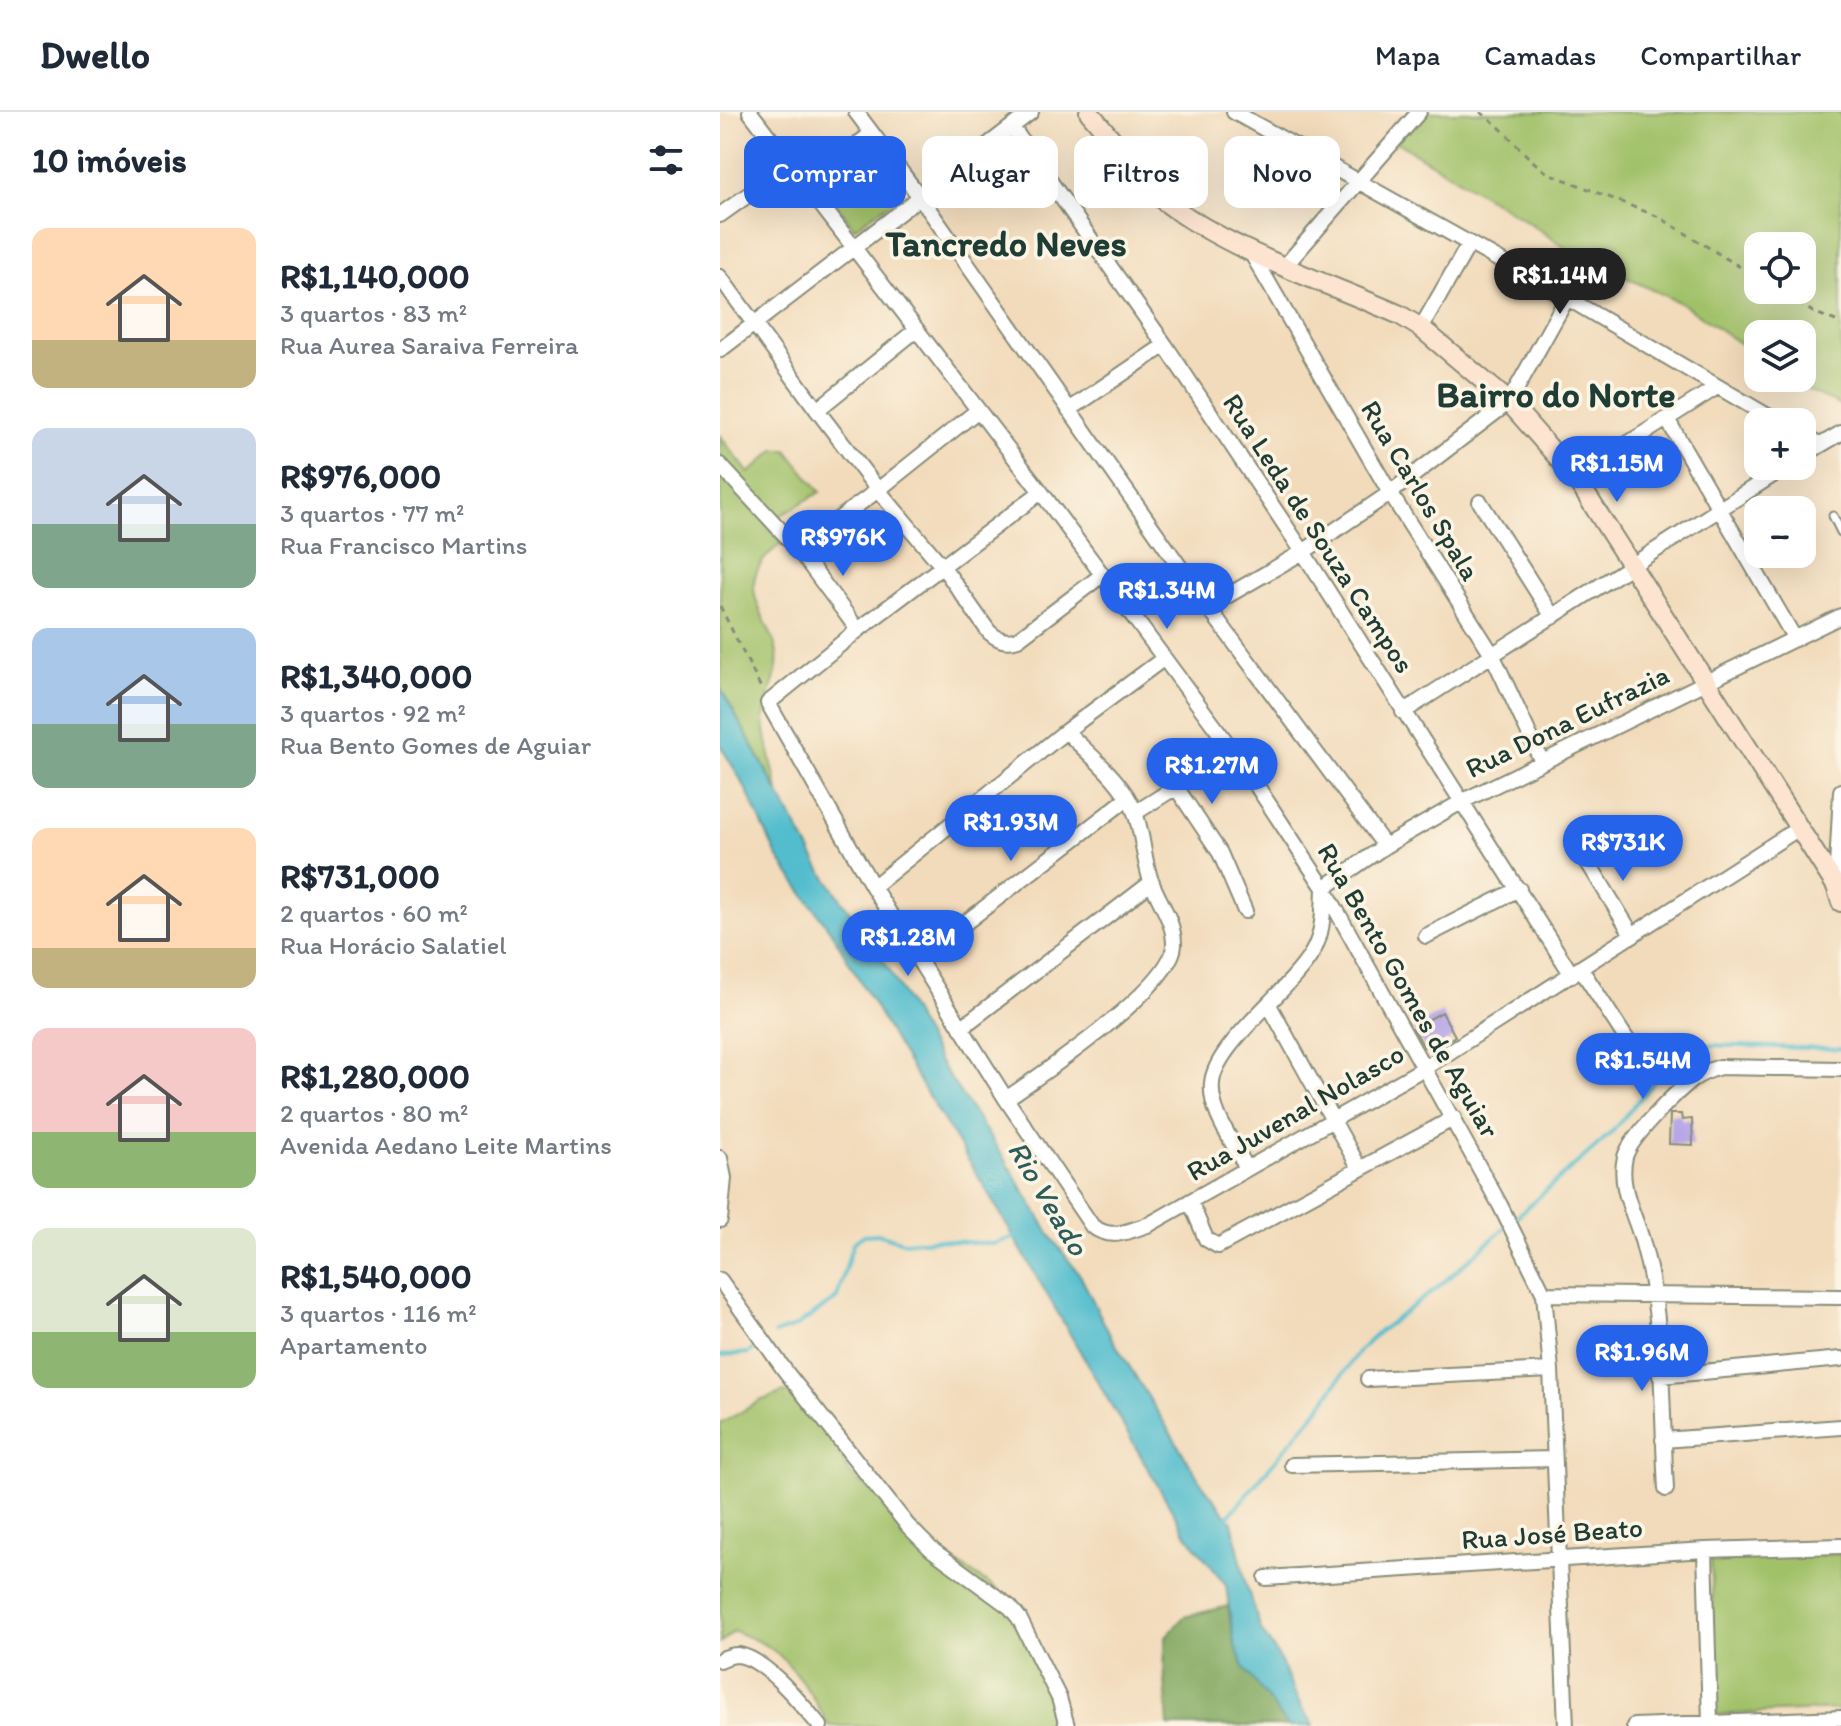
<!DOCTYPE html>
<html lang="pt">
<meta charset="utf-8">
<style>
body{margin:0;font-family:Itim,sans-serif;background:#f6f6f7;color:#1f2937;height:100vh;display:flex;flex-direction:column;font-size:30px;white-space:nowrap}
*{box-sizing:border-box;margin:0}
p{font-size:26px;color:#747a83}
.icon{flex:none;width:44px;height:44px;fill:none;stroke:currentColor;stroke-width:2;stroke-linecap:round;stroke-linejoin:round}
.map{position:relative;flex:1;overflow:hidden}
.details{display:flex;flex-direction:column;background:#fff;width:720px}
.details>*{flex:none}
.hud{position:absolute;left:24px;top:24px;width:760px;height:72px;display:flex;gap:16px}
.fabs{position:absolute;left:1024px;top:120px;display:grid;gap:16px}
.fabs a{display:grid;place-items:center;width:72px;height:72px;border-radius:16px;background:#fff;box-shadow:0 8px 32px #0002;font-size:40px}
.price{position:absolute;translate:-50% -68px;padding:0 18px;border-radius:28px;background:#2563eb;color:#fff;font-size:26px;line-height:52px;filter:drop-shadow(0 2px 4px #0008)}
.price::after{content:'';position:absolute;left:50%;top:48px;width:24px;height:18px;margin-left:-12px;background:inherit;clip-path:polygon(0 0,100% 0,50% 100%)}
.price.selected{background:#222;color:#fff}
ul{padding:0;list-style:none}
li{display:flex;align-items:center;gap:24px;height:200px;padding:0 32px}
li span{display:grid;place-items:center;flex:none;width:224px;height:160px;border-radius:16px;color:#555}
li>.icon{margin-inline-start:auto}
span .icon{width:96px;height:96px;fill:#fffc;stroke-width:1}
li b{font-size:34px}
h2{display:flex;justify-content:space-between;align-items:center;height:96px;padding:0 32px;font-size:34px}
.tag{padding:0 28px;border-radius:16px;background:#fff;box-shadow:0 8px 32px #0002;font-size:28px;line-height:72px}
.tag.selected{background:#2563eb;color:#fff}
header{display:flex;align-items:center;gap:48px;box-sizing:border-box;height:112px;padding:0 40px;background:#fff;border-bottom:2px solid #e0e1e3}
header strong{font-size:38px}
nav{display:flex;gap:44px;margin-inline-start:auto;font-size:28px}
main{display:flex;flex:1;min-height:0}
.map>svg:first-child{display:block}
</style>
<header>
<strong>Dwello</strong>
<nav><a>Mapa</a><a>Camadas</a><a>Compartilhar</a></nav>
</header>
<main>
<section class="details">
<h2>10 imóveis<svg class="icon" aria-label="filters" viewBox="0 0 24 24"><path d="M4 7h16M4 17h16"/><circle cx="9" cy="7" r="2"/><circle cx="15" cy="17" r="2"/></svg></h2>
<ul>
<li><span style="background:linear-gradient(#ffd9b3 70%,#c2b280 0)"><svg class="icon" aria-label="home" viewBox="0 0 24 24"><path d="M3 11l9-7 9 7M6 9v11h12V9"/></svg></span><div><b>R$1,140,000</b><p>3 quartos · 83 m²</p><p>Rua Aurea Saraiva Ferreira</p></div></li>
<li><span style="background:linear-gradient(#c9d6e8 60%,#7fa58c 0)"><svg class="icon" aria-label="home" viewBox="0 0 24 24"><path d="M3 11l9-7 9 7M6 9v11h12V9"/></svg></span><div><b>R$976,000</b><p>3 quartos · 77 m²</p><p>Rua Francisco Martins</p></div></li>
<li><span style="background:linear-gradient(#a9c7e8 60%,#7fa58c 0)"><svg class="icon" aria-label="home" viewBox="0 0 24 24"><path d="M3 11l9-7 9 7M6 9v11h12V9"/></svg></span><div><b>R$1,340,000</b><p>3 quartos · 92 m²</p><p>Rua Bento Gomes de Aguiar</p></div></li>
<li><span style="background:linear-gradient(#ffd9b3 75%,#c2b280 0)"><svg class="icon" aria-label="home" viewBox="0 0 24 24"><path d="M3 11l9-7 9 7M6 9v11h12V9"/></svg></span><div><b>R$731,000</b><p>2 quartos · 60 m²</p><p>Rua Horácio Salatiel</p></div></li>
<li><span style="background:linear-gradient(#f6c9c9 65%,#8fb573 0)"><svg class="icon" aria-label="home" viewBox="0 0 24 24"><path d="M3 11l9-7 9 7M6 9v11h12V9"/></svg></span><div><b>R$1,280,000</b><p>2 quartos · 80 m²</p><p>Avenida Aedano Leite Martins</p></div></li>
<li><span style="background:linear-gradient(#dfe7d0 65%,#8fb573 0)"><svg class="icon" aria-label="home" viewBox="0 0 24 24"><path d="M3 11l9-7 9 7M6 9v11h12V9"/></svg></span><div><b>R$1,540,000</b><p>3 quartos · 116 m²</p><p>Apartamento</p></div></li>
</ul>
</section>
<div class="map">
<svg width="1121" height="1614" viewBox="0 0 1121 1614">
<rect width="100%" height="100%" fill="#fcf5e5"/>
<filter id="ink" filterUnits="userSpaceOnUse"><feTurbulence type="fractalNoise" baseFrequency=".0125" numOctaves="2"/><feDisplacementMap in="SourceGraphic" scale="16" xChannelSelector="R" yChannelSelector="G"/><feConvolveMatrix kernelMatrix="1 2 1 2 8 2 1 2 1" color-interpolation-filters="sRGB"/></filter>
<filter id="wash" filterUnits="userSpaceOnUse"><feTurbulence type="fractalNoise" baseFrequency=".006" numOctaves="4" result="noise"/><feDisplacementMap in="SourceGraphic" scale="32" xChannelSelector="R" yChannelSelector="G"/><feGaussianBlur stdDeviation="1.8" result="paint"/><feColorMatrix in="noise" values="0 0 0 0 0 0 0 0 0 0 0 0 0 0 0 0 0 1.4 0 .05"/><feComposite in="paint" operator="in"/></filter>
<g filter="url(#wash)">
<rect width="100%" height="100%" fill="#f2dbbb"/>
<!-- green -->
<path fill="#a1c169" stroke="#607f4e" stroke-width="2" fill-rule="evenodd" d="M697 0H1121V294L1085 277 1070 266H1082V222H1038V244L963 192 851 140 810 111 670 26ZM1038 134H1082V178H1038Z
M150 38 183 82 134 116 101 71Z
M0 324 29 361 55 338H67L100 380 47 412 62 431C49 441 36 453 34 470 32 494 53 517 57 541 60 564 46 583 44 606 43 620 55 662 58 679L0 575Z
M64 1280 81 1284 106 1311 129 1361 142 1373 164 1385 220 1440 278 1478 311 1529 344 1614H109C96 1589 72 1549 48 1535 38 1528 25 1524 14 1519L0 1531V1312L40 1289Z
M1121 1442V1597L996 1603 991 1446Z"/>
<!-- forest -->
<path fill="#80a75d" stroke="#507248" stroke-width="2" d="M508 1494 514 1531 525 1557 568 1614H448L444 1553 446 1524 464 1505Z"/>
<!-- water -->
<path fill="#52bdce" stroke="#387d81" stroke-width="2" d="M0 575 99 755 169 857 222 954 284 1046 334 1129 360 1163 390 1223 482 1372 512 1410 526 1472 541 1518 558 1544 581 1595 594 1614H568L525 1557 514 1531 506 1473 466 1422 263 1072 180 938 114 824 58 746 24 673 0 633Z"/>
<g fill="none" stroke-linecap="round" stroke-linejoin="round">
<!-- stream -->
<path stroke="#52bdce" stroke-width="4" d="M793 1108 891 1021 961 937 984 933 1121 937
M55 1222 77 1214 117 1186 133 1131 144 1123 158 1122 183 1130 218 1128 273 1132 300 1124
M0 1244 28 1241 41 1231
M507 1406 600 1295 638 1240 660 1219 717 1176 787 1114"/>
</g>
<g id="blocks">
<!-- building -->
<path fill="#b09fe6" d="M722 900 735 924 720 934 717 927 704 935 693 916Z
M950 1002H961L962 1008 972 1007 973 1033 949 1032Z"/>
</g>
</g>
<g filter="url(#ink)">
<use href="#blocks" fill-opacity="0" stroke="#888c78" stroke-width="2"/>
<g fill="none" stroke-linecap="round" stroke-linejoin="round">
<defs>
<path id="lane" d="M1113 404 1121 420"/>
<path id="street" d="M30 0 321 380 521 650 604 776 780 1093 824 1182 831 1258 846 1614
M136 0 200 85 488 495 665 734
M514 0 847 186 1058 310
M292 15 445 233 583 440 852 863
M85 72 151 22
M0 103 70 53
M529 137 670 381 772 542 822 650
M565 154 699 0
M0 165 97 298 158 378 223 455 269 520C278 528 286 531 298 527L382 463
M701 216 749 132
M0 238 311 0
M97 298 196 218
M349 298 445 233
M947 307 1075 527
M1082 323 1099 333
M1082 344 1121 321
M0 353 78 437 138 518
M855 365 997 275
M321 380 138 518 48 591 153 775 286 987 372 1114C392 1129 408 1119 430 1112L706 955 1079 716
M760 390 833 505
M78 437 158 378 257 299
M488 495 583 440 670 381 789 290 847 186
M683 600 1067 354
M415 701 448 680 456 678 460 681 500 741 525 799
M861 739 913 824
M1116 774 1121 679
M153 775 346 619 443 547
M706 824 799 777
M198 847 408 686
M861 857 911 934
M549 893 640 1057
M241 916 432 770
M286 987C322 962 454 874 454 832 454 809 439 790 431 769 423 746 423 720 414 698 401 667 369 643 346 619
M0 1046 4 1066 0 1108
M526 1055C514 1031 489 1000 492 971 495 932 571 878 592 841 604 821 603 798 604 776L665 734 743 689 1121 504
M470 1089 486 1127 498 1134 734 1006
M0 1168 66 1260 188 1414 211 1437 290 1495 299 1506 339 1586 347 1614
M824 1182 1121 1185
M940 1264 1121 1247
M648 1267 831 1258
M943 1328 1121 1315
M572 1353 833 1347
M946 1377C941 1294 945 1208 922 1128 914 1100 898 1075 905 1045 910 1026 955 981 972 968 981 961 990 958 1000 955L1121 957
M985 1438 990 1611
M546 1466 985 1438 1121 1434
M0 1548C6 1545 11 1543 18 1543 45 1546 83 1594 100 1614
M914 1614 1121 1606"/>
<path id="secondary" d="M369 0 444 89C513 141 601 168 680 203L701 216 789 290 855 365 1079 716 1116 774 1121 790"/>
</defs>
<!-- lane casing -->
<use href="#lane" stroke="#888c78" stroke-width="11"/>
<!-- street casing -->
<use href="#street" stroke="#888c78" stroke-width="18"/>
<!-- secondary casing -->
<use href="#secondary" stroke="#888c78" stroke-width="22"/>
<!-- path -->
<path stroke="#888c78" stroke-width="3" stroke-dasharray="6 6" stroke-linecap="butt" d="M760 0C787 17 802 44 828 61L939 105 1038 166
M1058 178 1093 200 1121 211
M0 494 43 580"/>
<!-- lane -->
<use href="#lane" stroke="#fff" stroke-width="7"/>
<!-- street -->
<use href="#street" stroke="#fff" stroke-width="14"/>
<!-- secondary -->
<use href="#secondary" stroke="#fde4d1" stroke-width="18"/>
</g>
</g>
<g text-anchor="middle" stroke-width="7" stroke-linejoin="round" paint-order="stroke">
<!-- street labels -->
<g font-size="28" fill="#1f3d34" stroke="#fcf5e5">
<text transform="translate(701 378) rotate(59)" y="10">Rua Carlos Spala</text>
<text transform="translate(599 421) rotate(57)" y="10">Rua Leda de Souza Campos</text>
<text transform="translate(847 609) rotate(-26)" y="10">Rua Dona Eufrazia</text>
<text transform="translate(689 878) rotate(60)" y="10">Rua Bento Gomes de Aguiar</text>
<text transform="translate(575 1000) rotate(-30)" y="10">Rua Juvenal Nolasco</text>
<text transform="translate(832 1421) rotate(-4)" y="10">Rua José Beato</text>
</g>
<!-- water labels -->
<g font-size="30" font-style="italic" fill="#2c5d5a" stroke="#fcf5e5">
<text transform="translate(328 1086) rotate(59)" y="10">Rio Veado</text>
</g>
<!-- district labels -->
<g font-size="36" font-weight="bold" fill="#1f3d34" stroke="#fcf5e5">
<text x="286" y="144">Tancredo Neves</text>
<text x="836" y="295">Bairro do Norte</text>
</g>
</g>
</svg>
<div class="fabs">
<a><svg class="icon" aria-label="locate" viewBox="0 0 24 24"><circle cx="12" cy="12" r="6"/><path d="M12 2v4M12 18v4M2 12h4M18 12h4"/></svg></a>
<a><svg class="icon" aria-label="layers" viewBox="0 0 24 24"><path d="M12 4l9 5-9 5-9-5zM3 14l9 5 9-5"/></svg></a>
<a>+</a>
<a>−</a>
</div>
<b class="price selected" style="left:840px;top:204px">R$1.14M</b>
<b class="price" style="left:897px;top:392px">R$1.15M</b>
<b class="price" style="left:123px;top:466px">R$976K</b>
<b class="price" style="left:447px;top:519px">R$1.34M</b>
<b class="price" style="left:492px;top:694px">R$1.27M</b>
<b class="price" style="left:291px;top:751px">R$1.93M</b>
<b class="price" style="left:903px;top:771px">R$731K</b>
<b class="price" style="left:188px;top:866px">R$1.28M</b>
<b class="price" style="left:923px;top:989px">R$1.54M</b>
<b class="price" style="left:922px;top:1281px">R$1.96M</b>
<div class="hud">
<a class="tag selected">Comprar</a>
<a class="tag">Alugar</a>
<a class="tag">Filtros</a>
<a class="tag">Novo</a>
</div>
</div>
</main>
